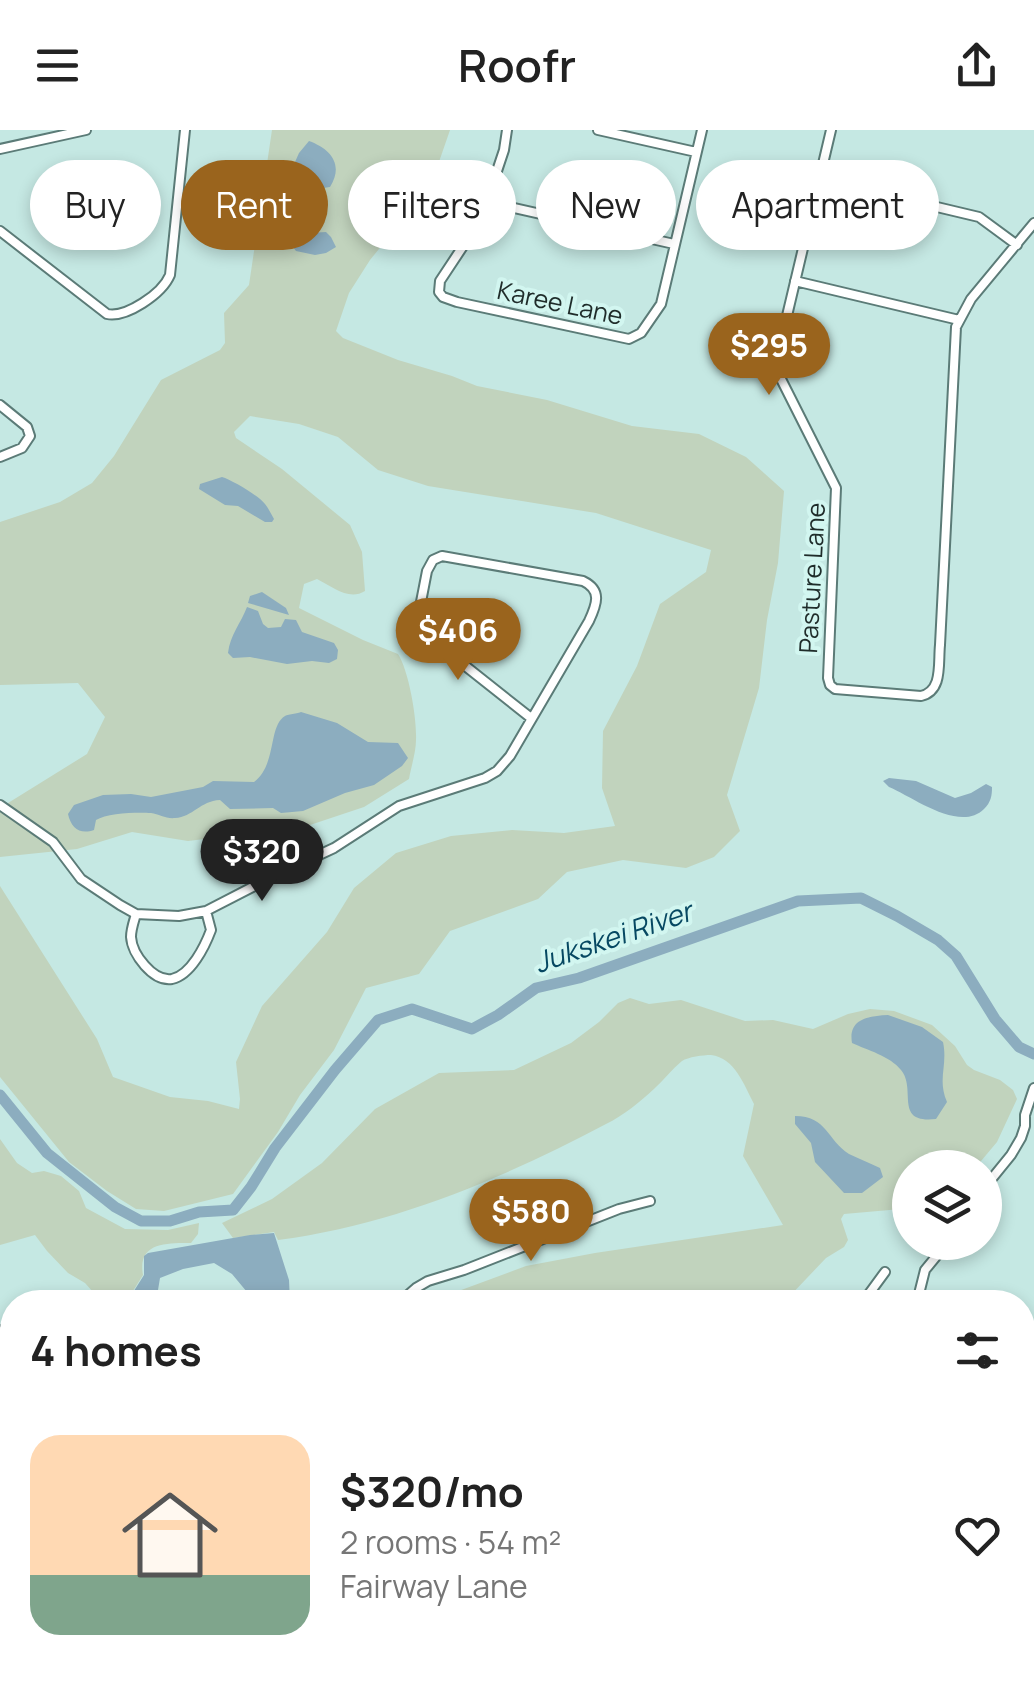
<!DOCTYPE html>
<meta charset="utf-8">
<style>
body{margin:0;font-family:Manrope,sans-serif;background:#f2f2f2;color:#222;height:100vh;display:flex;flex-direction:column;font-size:38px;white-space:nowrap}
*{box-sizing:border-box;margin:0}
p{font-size:32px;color:#767676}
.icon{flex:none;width:55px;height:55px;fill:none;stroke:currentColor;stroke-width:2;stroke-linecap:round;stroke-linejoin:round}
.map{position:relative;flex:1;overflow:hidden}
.details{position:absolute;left:0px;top:1160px;width:1035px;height:392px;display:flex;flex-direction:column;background:#fff;border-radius:40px 40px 0 0;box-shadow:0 5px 15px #0003}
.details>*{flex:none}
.hud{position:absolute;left:30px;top:30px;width:975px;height:90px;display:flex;gap:20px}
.buttons{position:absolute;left:892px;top:1020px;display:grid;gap:20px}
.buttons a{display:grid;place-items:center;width:110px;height:110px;border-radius:50%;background:#fff;box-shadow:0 5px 15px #0003;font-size:50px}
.price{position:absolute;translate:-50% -85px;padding:0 22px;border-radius:35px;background:#9a641d;color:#fff;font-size:32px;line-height:65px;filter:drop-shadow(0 2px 5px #0008)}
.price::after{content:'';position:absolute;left:50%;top:60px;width:30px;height:22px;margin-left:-15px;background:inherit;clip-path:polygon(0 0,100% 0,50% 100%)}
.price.selected{background:#222;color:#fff}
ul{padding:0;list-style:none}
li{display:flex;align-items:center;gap:30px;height:250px;padding:0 30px}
li span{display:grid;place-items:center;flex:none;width:280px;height:200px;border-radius:30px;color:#555}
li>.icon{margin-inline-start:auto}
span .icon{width:120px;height:120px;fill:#fffc;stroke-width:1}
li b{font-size:42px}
h2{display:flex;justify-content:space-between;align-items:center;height:120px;padding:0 30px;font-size:42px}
.chip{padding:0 35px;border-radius:45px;background:#fff;box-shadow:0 5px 15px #0003;font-size:35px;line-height:90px}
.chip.selected{background:#9a641d;color:#fff}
header{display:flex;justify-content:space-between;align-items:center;height:130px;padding:0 30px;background:#fff;font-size:45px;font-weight:600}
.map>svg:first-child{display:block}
</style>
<header><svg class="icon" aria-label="menu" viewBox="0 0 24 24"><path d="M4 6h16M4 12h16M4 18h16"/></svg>Roofr<svg class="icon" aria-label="share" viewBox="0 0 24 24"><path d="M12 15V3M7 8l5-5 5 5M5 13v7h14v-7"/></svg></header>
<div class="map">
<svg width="1034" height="1552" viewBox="0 0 1034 1552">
<rect width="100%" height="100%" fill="#c5e8e3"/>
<!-- green -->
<path fill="#c1d3bd" d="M272 0H450L431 55 370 130 349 163 336 201 343 208 398 230 452 246 477 256 547 270 632 296 699 304 746 327 784 361 778 433 767 490 759 558 727 665 740 701 714 727 686 738 623 730 567 742 538 769 450 801 419 844 366 858 334 920 300 965 278 1002 233 1064 164 1081 136 1079 107 1061 69 1032 0 947V756L97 909 113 947 170 967 208 971 239 979 240 969 236 932 262 876 327 802 354 758 396 723 451 706 512 700 564 703 615 696 602 658 603 601 637 536 660 474 706 442 711 420 596 383 428 356 378 340 338 307 299 294 250 286 234 302 236 308 282 339 350 395 362 422 365 461C349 471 333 457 317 449L304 454 299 478 363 510 398 524C409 541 417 589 416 610 416 622 411 637 409 649L364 677 304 697 188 711 132 702 77 719 0 727V678L87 624 105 587 78 553 0 555V392L60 372 92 353 114 326 161 250 220 220 225 213 224 183 249 155Z
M630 868 649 874 681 870 745 891 773 890 813 899 848 884 870 879 894 881 932 895 955 916 967 935 974 940 1000 950 1013 960 1017 969 997 1012 976 1037 910 1038V1082L901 1079 844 1084 841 1089 848 1110 844 1117 826 1128 788 1168 775 1172H439L445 1166 526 1136 595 1123 783 1095 743 1026 754 974C744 955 735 928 711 925 703 925 688 927 682 931 672 939 664 950 655 958 641 971 623 986 606 994 504 1048 394 1095 278 1110L274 1102 233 1108 222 1093 272 1069 322 1033 375 979 439 943 514 940 571 913 599 892 618 873Z
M0 1009 17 1033 32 1043 44 1041 61 1046 79 1061 86 1078 125 1099 168 1100 199 1093 198 1104 191 1113C167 1113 137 1112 143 1145L126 1172 101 1171 85 1153 68 1143 47 1121 35 1105 0 1115Z
M0 1225 12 1235V1311L0 1302Z
M0 1314 12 1324V1383L1 1393Z"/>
<!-- water -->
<path fill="#8cadbf" d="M309 11C331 19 344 35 330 57L323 58 314 51 294 45 291 41 299 23Z
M326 102 331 107 336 117 326 123 315 125 296 121 289 112 293 104Z
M222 347C232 350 259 366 265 374 269 379 271 384 274 389L272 392H265L238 376 225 375 199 359 200 354Z
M262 462 286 478 289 485 248 473 250 466Z
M247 477 258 481 263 494 268 498 281 497 285 489 296 490 302 502 334 513 338 520 337 529 329 533 312 531 287 534 250 527 233 528 228 523C230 505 241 493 247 477Z
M301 582 337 593 368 612 398 613 408 628 402 636 374 655 345 663 303 681 281 683 273 678 230 679 220 670C200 671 193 687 175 688 166 689 159 684 151 683 137 682 107 683 96 690L94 700C80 705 71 698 68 684L74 675 103 665 131 664 151 667 203 657 213 651 254 652C277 635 268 596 285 586 286 585 299 583 301 582Z
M889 648 916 651 955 668 971 663 986 654 992 657C992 666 991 672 984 679 960 703 913 667 889 657L883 651Z
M888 885 922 897 943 912C948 936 937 949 947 972L936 989C893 994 917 959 901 940 890 926 867 920 852 913 848 889 868 886 888 885Z
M795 986C827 986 827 1010 849 1024 859 1029 870 1033 880 1038L883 1047 862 1063H844L815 1032 811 1013 795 994Z
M274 1103 289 1150 290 1172H251L252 1168 232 1144 214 1133 183 1139 160 1148 156 1172H127L144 1145V1126L148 1123 250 1105Z"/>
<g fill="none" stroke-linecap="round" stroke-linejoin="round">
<!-- river -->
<path stroke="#8cadbf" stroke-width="11" d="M0 965 47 1023 115 1077 141 1091H170L199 1082 233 1080 251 1057 275 1018 335 940 378 890 412 879 472 899 498 885 536 858 579 848 798 771 861 768 897 786 938 810 956 826 995 889 1019 917 1034 924"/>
<defs>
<path id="minor" d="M507 0 504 20 481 89 440 151 439 162 443 167 457 172 629 209 641 203 661 174 702 0
M598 0 696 22
M831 0 777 228 781 249 836 358 828 548 830 555 835 559 921 566C943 561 938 534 940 515L956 197 971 169 1034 93
M0 19 86 0
M819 49 979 87 1017 115
M487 72 674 114
M0 101 107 184C126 188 162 164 170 145L185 0
M795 151 959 190
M0 275 27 297 30 306 22 318 0 327
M0 675 53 712 81 749 120 775 136 784 179 786 206 781 278 744 334 718 399 676 485 648 497 641 510 626 589 491C597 474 602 460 583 451L442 426 433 430 427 441 420 477V493L430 508 531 588
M136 784C134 791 131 799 131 807 132 824 153 852 172 849 191 845 205 816 211 800L206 781
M985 1057 1011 1025 1021 1008 1025 996V985L1034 958
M400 1172 416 1158 428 1151 464 1140 619 1079 650 1071
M863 1172 885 1142
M917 1172 925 1140 948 1112
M4 1199 12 1207
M1022 1244 1034 1245
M1022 1283 1034 1285
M1022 1382 1034 1366
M0 1451 12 1453
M1022 1492 1034 1499
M277 1540 282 1552
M414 1540 420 1552
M787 1540 805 1552
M25 1552 31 1540
M177 1552 185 1540
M552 1552 598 1540
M772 1552 781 1540
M906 1552 914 1540"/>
</defs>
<!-- minor casing -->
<use href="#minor" stroke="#5b7b77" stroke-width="12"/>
<!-- minor -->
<use href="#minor" stroke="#fff" stroke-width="8"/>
</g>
<g text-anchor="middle" stroke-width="8" stroke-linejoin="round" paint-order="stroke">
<!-- street labels -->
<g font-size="25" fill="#1f2c2a" stroke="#d2f6f0">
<text transform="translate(560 173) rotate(12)" y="9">Karee Lane</text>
<text transform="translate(812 448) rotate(-87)" y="9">Pasture Lane</text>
</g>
<!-- water labels -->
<g font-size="28" font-style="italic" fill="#064862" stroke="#d2f6f0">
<text transform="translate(613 807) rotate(-19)" y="10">Jukskei River</text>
</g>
</g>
</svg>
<div class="buttons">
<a><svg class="icon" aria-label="layers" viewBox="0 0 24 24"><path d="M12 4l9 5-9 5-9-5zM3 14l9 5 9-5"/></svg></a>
</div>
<b class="price" style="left:769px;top:268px">$295</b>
<b class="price" style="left:458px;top:553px">$406</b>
<b class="price selected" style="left:262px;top:774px">$320</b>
<b class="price" style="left:531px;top:1134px">$580</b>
<div class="hud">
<a class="chip">Buy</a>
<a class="chip selected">Rent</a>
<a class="chip">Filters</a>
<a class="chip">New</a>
<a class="chip">Apartment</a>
</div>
<section class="details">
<h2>4 homes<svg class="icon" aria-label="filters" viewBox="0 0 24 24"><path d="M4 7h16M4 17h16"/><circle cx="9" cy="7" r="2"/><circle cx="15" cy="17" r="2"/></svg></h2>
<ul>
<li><span style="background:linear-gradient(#ffd9b3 70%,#7fa58c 0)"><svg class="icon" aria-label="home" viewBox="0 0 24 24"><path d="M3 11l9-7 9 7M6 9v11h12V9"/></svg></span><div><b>$320/mo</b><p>2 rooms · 54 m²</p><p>Fairway Lane</p></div><svg class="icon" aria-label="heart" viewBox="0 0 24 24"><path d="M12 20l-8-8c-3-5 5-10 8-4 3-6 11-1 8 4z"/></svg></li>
</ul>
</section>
</div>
